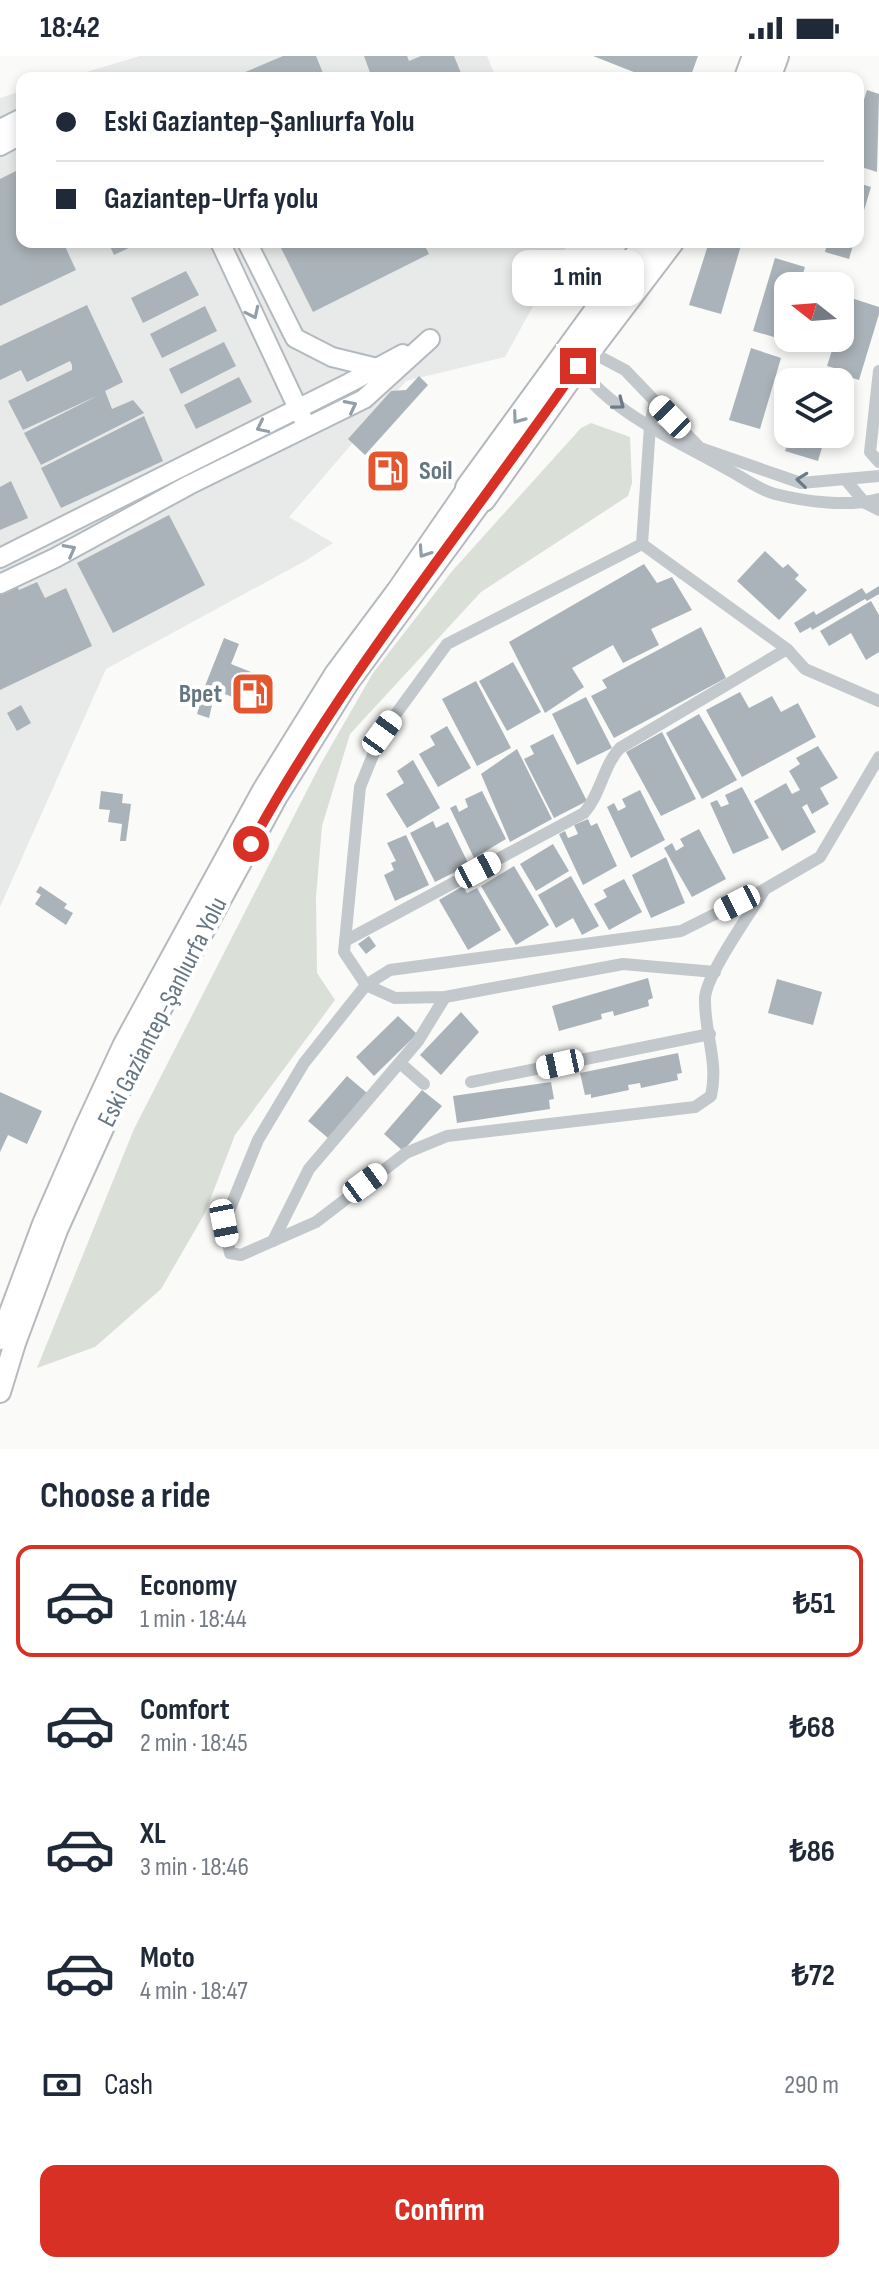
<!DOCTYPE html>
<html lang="en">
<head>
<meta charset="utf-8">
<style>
	body { margin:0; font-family:"Sofia Sans Condensed",sans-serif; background:#f6f6f7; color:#1f2937; height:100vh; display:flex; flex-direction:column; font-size:30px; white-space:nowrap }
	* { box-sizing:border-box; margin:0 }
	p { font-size:26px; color:#747a83 }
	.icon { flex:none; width:44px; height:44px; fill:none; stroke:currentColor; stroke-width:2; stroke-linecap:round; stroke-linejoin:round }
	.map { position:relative; height:1393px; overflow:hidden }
	.panel { display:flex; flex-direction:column; background:#fff; flex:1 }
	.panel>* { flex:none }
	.hud { position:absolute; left:16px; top:16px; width:848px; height:176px; border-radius:16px; box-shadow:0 4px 12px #0003; display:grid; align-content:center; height:176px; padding:0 40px; background:#fff }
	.needle { width:52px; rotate:287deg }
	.tools { position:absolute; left:774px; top:216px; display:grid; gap:16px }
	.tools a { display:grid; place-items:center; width:80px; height:80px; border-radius:16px; background:#fff; box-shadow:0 4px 12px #0003; font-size:40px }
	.end { position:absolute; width:36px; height:36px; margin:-18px; border:10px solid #d93025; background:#fff; box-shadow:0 0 0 4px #fff }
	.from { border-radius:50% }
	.bubble { position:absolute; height:56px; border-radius:16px; background:#fff; box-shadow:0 4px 12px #0003; font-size:26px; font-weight:700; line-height:56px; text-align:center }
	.car { position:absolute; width:24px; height:48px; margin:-24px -12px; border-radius:10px; box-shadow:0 0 6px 2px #0007; background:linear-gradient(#fff 24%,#345 0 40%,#fff 0 76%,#345 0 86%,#fff 0) }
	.hud b { display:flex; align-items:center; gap:28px; height:76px; font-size:30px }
	.hud b+b { border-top:2px solid #e0e1e3 }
	.hud i { width:20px; height:20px; background:#1f2937 }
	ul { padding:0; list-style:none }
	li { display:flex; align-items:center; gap:24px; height:112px; margin:0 16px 12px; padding:0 24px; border:4px solid transparent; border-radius:16px }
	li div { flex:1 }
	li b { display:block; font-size:30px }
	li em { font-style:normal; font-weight:700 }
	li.selected { border-color:#d93025 }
	li>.icon { width:72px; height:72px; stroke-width:1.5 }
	h2 { padding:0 40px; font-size:36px; line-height:96px }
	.pay { display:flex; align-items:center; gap:20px; height:88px; padding:0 40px; font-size:30px }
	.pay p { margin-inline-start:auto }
	.cta { display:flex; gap:16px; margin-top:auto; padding:16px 40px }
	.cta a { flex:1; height:92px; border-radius:16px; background:#d93025; color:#fff; font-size:32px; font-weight:700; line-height:92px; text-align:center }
	.status { display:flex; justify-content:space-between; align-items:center; height:56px; padding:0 40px; background:#fff; direction:ltr }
	.status svg { height:22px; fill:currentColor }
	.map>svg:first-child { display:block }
</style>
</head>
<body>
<div class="status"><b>18:42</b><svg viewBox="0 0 49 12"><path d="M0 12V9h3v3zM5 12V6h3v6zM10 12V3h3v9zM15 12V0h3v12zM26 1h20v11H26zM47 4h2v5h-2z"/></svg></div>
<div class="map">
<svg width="879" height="1393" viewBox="0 0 879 1393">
	<rect width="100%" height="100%" fill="#fafaf8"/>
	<!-- built -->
	<g fill="#e8e9e9">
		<path d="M 140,0 L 487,0 L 496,22 L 66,22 Z"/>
		<path d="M 22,35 L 22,186 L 568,187 L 505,301 L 406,325 L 289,461 L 333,487 L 305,505 L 106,613 L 0,851 L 0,42 Z"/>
	</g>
	<!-- green -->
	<path fill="#dadfd7" d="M 591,367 L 630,381 L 632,427 L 628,440 L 481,536 L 350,678 L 322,770 L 316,841 L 317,917 L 335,944 L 235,1079 L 205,1157 L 161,1233 L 95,1291 L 37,1312 L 134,1073 L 319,711 L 373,617 L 453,514 L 581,372 Z"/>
	<!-- building -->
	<g fill="#aab3b9">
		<path d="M 283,0 L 316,0 L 325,22 L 231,22 Z"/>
		<path d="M 364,0 L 407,0 L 409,5 L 421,0 L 454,0 L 463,22 L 372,22 Z"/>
		<path d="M 593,0 L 698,0 L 690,22 L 649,22 Z"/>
		<path d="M 867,34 L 879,38 L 877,116 L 858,110 L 858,74 L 862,75 L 864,69 L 858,67 L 858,63 Z"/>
		<path d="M 22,112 L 22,186 L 63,186 L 76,214 L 0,250 L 0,123 Z"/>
		<path d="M 858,127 L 871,131 L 859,171 L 858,171 Z"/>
		<path d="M 108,186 L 141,186 L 114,199 Z"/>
		<path d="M 278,186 L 423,186 L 429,198 L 313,256 Z"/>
		<path d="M 709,186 L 742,186 L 721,258 L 689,249 Z"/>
		<path d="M 821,186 L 854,186 L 849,203 L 825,196 L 826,192 L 820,190 Z"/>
		<path d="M 775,202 L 805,211 L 799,230 L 788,230 L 788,270 L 784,284 L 753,275 Z"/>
		<path d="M 186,215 L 199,239 L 143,267 L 131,242 Z"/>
		<path d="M 848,241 L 879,251 L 879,258 L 859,324 L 833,316 L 834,312 L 827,310 L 836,282 L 840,282 L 840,267 Z"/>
		<path d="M 87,249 L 123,326 L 105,335 L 112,353 L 133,344 L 144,357 L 41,409 L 24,377 L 99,339 L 23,374 L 8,345 L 72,314 L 72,309 L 70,305 L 27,326 L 21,314 L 0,324 L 0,290 Z"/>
		<path d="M 205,250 L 217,275 L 162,302 L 150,278 Z"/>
		<path d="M 224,286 L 236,310 L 181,338 L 169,313 Z"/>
		<path d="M 751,292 L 781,302 L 760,373 L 729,364 Z"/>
		<path d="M 419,320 L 428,329 L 365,399 L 348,383 L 391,335 L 406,334 Z"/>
		<path d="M 239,321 L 252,346 L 196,373 L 184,349 Z"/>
		<path d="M 144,360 L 163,405 L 61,452 L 41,412 Z"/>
		<path d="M 791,378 L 826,378 L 818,405 L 785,395 Z"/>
		<path d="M 11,425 L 28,462 L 0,474 L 0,431 Z"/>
		<path d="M 169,459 L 205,529 L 113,577 L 77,507 Z"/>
		<path d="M 765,495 L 783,512 L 788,508 L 799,519 L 795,523 L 807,534 L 779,564 L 737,525 Z"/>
		<path d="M 644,508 L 657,527 L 672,521 L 692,554 L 651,573 L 659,589 L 623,607 L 613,589 L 572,612 L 584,631 L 545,657 L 509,586 Z"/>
		<path d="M 37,526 L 45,542 L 66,532 L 92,590 L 0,634 L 0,538 L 17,530 L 19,534 Z"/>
		<path d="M 879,530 L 879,538 L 867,545 L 865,543 L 812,574 L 811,571 L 800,577 L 794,567 L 814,555 L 816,559 L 862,532 L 866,538 Z"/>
		<path d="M 871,545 L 879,559 L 879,596 L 866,604 L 851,577 L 829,590 L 820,575 Z"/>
		<path d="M 701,571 L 726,622 L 614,682 L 591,640 L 607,632 L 602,624 Z"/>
		<path d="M 224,582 L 239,588 L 231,608 L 271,624 L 260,652 L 205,630 Z"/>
		<path d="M 513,606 L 541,656 L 507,675 L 479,625 Z"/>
		<path d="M 476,625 L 511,692 L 477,710 L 442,643 Z"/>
		<path d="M 204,633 L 215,636 L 209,662 L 197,658 Z"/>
		<path d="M 740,636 L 749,652 L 772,640 L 781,656 L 798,647 L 816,681 L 742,721 L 706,654 Z"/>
		<path d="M 586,641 L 612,692 L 577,709 L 552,658 Z"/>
		<path d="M 21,649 L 31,667 L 17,675 L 7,657 Z"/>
		<path d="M 699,658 L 737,724 L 702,743 L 666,677 Z"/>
		<path d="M 447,670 L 471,712 L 438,731 L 419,698 L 435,689 L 430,680 Z"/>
		<path d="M 662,676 L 696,743 L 661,760 L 626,696 Z"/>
		<path d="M 553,678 L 587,745 L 554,762 L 524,703 L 534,698 L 530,690 Z"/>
		<path d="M 818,690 L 838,722 L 820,732 L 829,748 L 812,758 L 807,748 L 802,751 L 816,776 L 782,795 L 754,745 L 786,727 L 792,738 L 800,734 L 789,715 L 800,708 L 796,702 Z"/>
		<path d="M 517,693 L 552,763 L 510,786 L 481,718 Z"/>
		<path d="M 413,704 L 440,752 L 407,772 L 386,738 L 404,727 L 397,715 Z"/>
		<path d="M 742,731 L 769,782 L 733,798 L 710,747 L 717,744 L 721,751 L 729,748 L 725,739 Z"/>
		<path d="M 640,734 L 665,784 L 631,802 L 607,751 L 614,747 L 618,755 L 626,751 L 622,743 Z"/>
		<path d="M 101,735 L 123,738 L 122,747 L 131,748 L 126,785 L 120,785 L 122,768 L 108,766 L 110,754 L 99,753 Z"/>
		<path d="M 482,735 L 506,783 L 474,802 L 450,752 L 456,749 L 459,756 L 468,751 L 465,743 Z"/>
		<path d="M 588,763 L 591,770 L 597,767 L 617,810 L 583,829 L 559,778 L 565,775 L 568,782 L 578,778 L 574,769 Z"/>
		<path d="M 433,765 L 436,772 L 448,766 L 469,809 L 435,826 L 410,777 Z"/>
		<path d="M 699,773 L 726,823 L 692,841 L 664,792 L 672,787 L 676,795 L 684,790 L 680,783 Z"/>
		<path d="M 406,779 L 429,829 L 395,845 L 384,819 L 394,814 L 391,807 L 396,805 L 387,787 Z"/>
		<path d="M 553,788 L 569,815 L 536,835 L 520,808 Z"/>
		<path d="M 666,801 L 685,847 L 651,862 L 632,819 Z"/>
		<path d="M 514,810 L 549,869 L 516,889 L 481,830 Z"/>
		<path d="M 571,820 L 599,870 L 582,879 L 573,862 L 556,872 L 538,839 Z"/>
		<path d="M 624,823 L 642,856 L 609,874 L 594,848 L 607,841 L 603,834 Z"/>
		<path d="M 40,830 L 67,848 L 64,852 L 73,857 L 66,869 L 35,848 L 41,839 L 36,836 Z"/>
		<path d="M 463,830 L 467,837 L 477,832 L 501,874 L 468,894 L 439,844 Z"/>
		<path d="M 369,880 L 376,890 L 366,898 L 358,888 Z"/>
		<path d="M 648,922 L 653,942 L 648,944 L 649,950 L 614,960 L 613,955 L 601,958 L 602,963 L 559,975 L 552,950 Z"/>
		<path d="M 777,923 L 822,936 L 813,969 L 768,957 Z"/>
		<path d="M 461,956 L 479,976 L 441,1019 L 420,999 Z"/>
		<path d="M 398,960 L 417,978 L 374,1020 L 356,1001 Z"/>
		<path d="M 678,997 L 682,1017 L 677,1018 L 678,1024 L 641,1032 L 640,1027 L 628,1029 L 629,1034 L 591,1042 L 591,1038 L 585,1039 L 580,1017 Z"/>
		<path d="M 347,1020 L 367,1037 L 328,1082 L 308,1065 Z"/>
		<path d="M 551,1026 L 554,1043 L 549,1044 L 550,1053 L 457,1067 L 453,1040 Z"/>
		<path d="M 422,1034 L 442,1050 L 403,1095 L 384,1078 Z"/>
		<path d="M 0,1036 L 42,1055 L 27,1088 L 8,1079 L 0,1096 Z"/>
	</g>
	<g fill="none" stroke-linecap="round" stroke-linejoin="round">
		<!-- secondary casing -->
		<g stroke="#b3babf" stroke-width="22">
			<g id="secondary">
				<path d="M 0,73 L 22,62"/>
				<path d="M 0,90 L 22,78"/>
				<path d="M 220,186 L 302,361"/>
				<path d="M 247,186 L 295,282 L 332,301 L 377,312"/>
				<path d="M 0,502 L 349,327 L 403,298"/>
				<path d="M 0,528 L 55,502 L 189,429 L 364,343 L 430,283"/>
			</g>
		</g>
		<!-- primary casing -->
		<g stroke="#b5babe" stroke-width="24">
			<g id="primary">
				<path d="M 0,1283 L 43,1168 L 85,1072 L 124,988 L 200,849 L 263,734 L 335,618 L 397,535 L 468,432"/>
				<path d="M 0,1336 L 15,1287 L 57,1174 L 138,995 L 276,742 L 348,627 L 483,443"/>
			</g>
		</g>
		<!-- highway casing -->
		<g stroke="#b4b9bd" stroke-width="28">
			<g id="highway">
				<path d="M 747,22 L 755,0"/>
				<path d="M 768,22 L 776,0"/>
				<path d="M 468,432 L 647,186"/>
				<path d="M 483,443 L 589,294 L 671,186"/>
			</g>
		</g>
		<!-- street -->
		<g stroke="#c3c8cc" stroke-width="12">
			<path d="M 587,294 L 625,314 L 700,392 L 801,427 L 879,420"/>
			<path d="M 577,308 C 611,357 676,384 727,413 C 742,421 759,434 775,438 C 807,446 848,451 879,443"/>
			<path d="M 879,315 L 870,396 L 879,406"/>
			<path d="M 655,345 L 650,370 L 642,488 L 447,588 L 382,677 L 360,731 L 344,896 L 366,929 L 395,942 L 445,941 L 623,908 L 715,916"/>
			<path d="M 845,423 L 865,447 L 879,454"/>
			<path d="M 642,488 L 787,593 L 805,613 L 879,645"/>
			<path d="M 765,833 C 751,856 706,919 705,942 C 704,977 719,1005 711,1040 L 695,1051 L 447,1080 L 406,1097 L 316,1166 L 241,1199 L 230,1197 L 224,1167 L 258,1084 L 304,1007 L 366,929 L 390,914 L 681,875 L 765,833 L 820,801 L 879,701"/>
			<path d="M 345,885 L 584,757 C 601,738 603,710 620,692 L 787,593"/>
			<path d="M 400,1007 L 424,1028"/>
			<path d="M 471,1026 L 710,978"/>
			<path d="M 273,1185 L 309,1113 L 418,985 L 445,941"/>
		</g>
		<!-- secondary -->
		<use href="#secondary" stroke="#fff" stroke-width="18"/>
		<!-- primary -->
		<use href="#primary" stroke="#fff" stroke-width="20"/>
		<!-- highway -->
		<use href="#highway" stroke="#fff" stroke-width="24"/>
	</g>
	<!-- one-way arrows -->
	<defs><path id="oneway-chevron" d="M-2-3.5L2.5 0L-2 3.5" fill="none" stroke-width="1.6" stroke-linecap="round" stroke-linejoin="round" transform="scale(2)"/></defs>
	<g stroke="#939fa8">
		<use href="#oneway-chevron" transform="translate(253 257) rotate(65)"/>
		<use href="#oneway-chevron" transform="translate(351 350) rotate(-27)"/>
		<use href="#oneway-chevron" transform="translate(518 362) rotate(126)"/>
		<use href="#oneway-chevron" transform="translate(262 371) rotate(154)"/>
		<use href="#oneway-chevron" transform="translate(70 494) rotate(-28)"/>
		<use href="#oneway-chevron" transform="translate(424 496) rotate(124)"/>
	</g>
	<g stroke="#6a7a87">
		<use href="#oneway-chevron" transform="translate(619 348) rotate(37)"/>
		<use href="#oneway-chevron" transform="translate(802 424) rotate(-174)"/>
	</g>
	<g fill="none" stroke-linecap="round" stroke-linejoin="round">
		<!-- route -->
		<path stroke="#d93025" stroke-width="10" d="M 251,788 C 344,618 468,469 578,310"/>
	</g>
	<!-- icons -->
	<defs>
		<g id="fuel-square" transform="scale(2.3)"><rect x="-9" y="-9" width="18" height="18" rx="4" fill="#e4572e" stroke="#fff"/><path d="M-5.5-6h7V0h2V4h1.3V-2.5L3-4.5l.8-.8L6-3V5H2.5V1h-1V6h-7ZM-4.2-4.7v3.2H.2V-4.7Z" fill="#fff"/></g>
	</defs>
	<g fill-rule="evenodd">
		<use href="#fuel-square" x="388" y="415"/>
		<use href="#fuel-square" x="253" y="638"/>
	</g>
	<g text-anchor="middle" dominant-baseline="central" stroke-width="8" stroke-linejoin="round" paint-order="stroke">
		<!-- poi labels -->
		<g font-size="26" font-weight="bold" fill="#657683" stroke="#fff" text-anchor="start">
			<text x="419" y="415">Soil</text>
			<text x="222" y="638" text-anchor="end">Bpet</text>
		</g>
		<!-- street labels -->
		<g font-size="26" fill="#657683" stroke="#fff">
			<text transform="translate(163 956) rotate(-63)">Eski Gaziantep-Şanlıurfa Yolu</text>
		</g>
	</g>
</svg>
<div class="tools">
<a><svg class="needle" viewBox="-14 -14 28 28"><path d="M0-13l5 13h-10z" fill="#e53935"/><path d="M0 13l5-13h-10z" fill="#747a83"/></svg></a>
<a><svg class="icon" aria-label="layers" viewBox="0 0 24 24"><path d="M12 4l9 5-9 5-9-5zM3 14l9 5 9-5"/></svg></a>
</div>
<i class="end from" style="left:251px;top:788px"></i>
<i class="end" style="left:578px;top:310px"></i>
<div class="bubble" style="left:512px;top:194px;width:132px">1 min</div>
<i class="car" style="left:670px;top:361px;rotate:316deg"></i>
<i class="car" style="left:382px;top:677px;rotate:36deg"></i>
<i class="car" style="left:478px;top:814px;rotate:62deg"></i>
<i class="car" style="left:737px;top:847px;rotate:243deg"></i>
<i class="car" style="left:560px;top:1008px;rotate:258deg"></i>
<i class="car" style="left:365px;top:1127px;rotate:54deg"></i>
<i class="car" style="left:224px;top:1167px;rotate:169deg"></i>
<div class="hud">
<b><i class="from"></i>Eski Gaziantep-Şanlıurfa Yolu</b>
<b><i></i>Gaziantep-Urfa yolu</b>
</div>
</div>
<section class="panel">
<h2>Choose a ride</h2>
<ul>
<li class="selected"><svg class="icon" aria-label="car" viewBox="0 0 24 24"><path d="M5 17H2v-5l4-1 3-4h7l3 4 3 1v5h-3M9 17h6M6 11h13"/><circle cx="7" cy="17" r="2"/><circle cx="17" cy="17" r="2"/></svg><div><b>Economy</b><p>1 min · 18:44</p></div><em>₺51</em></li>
<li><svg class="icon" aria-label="car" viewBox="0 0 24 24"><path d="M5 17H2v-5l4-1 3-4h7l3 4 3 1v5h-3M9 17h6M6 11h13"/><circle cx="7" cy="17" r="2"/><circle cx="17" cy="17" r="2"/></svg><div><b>Comfort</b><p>2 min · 18:45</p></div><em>₺68</em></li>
<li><svg class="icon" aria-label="car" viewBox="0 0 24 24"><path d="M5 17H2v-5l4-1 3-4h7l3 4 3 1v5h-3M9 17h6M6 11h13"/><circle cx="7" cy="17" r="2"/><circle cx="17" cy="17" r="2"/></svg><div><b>XL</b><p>3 min · 18:46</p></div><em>₺86</em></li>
<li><svg class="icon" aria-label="car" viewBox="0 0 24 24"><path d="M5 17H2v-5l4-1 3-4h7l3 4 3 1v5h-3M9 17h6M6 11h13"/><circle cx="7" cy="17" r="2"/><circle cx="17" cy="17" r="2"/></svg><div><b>Moto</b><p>4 min · 18:47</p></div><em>₺72</em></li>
</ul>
<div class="pay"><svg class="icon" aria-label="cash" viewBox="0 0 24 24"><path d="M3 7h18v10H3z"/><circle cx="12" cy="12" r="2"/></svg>Cash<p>290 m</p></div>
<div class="cta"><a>Confirm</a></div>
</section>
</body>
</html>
